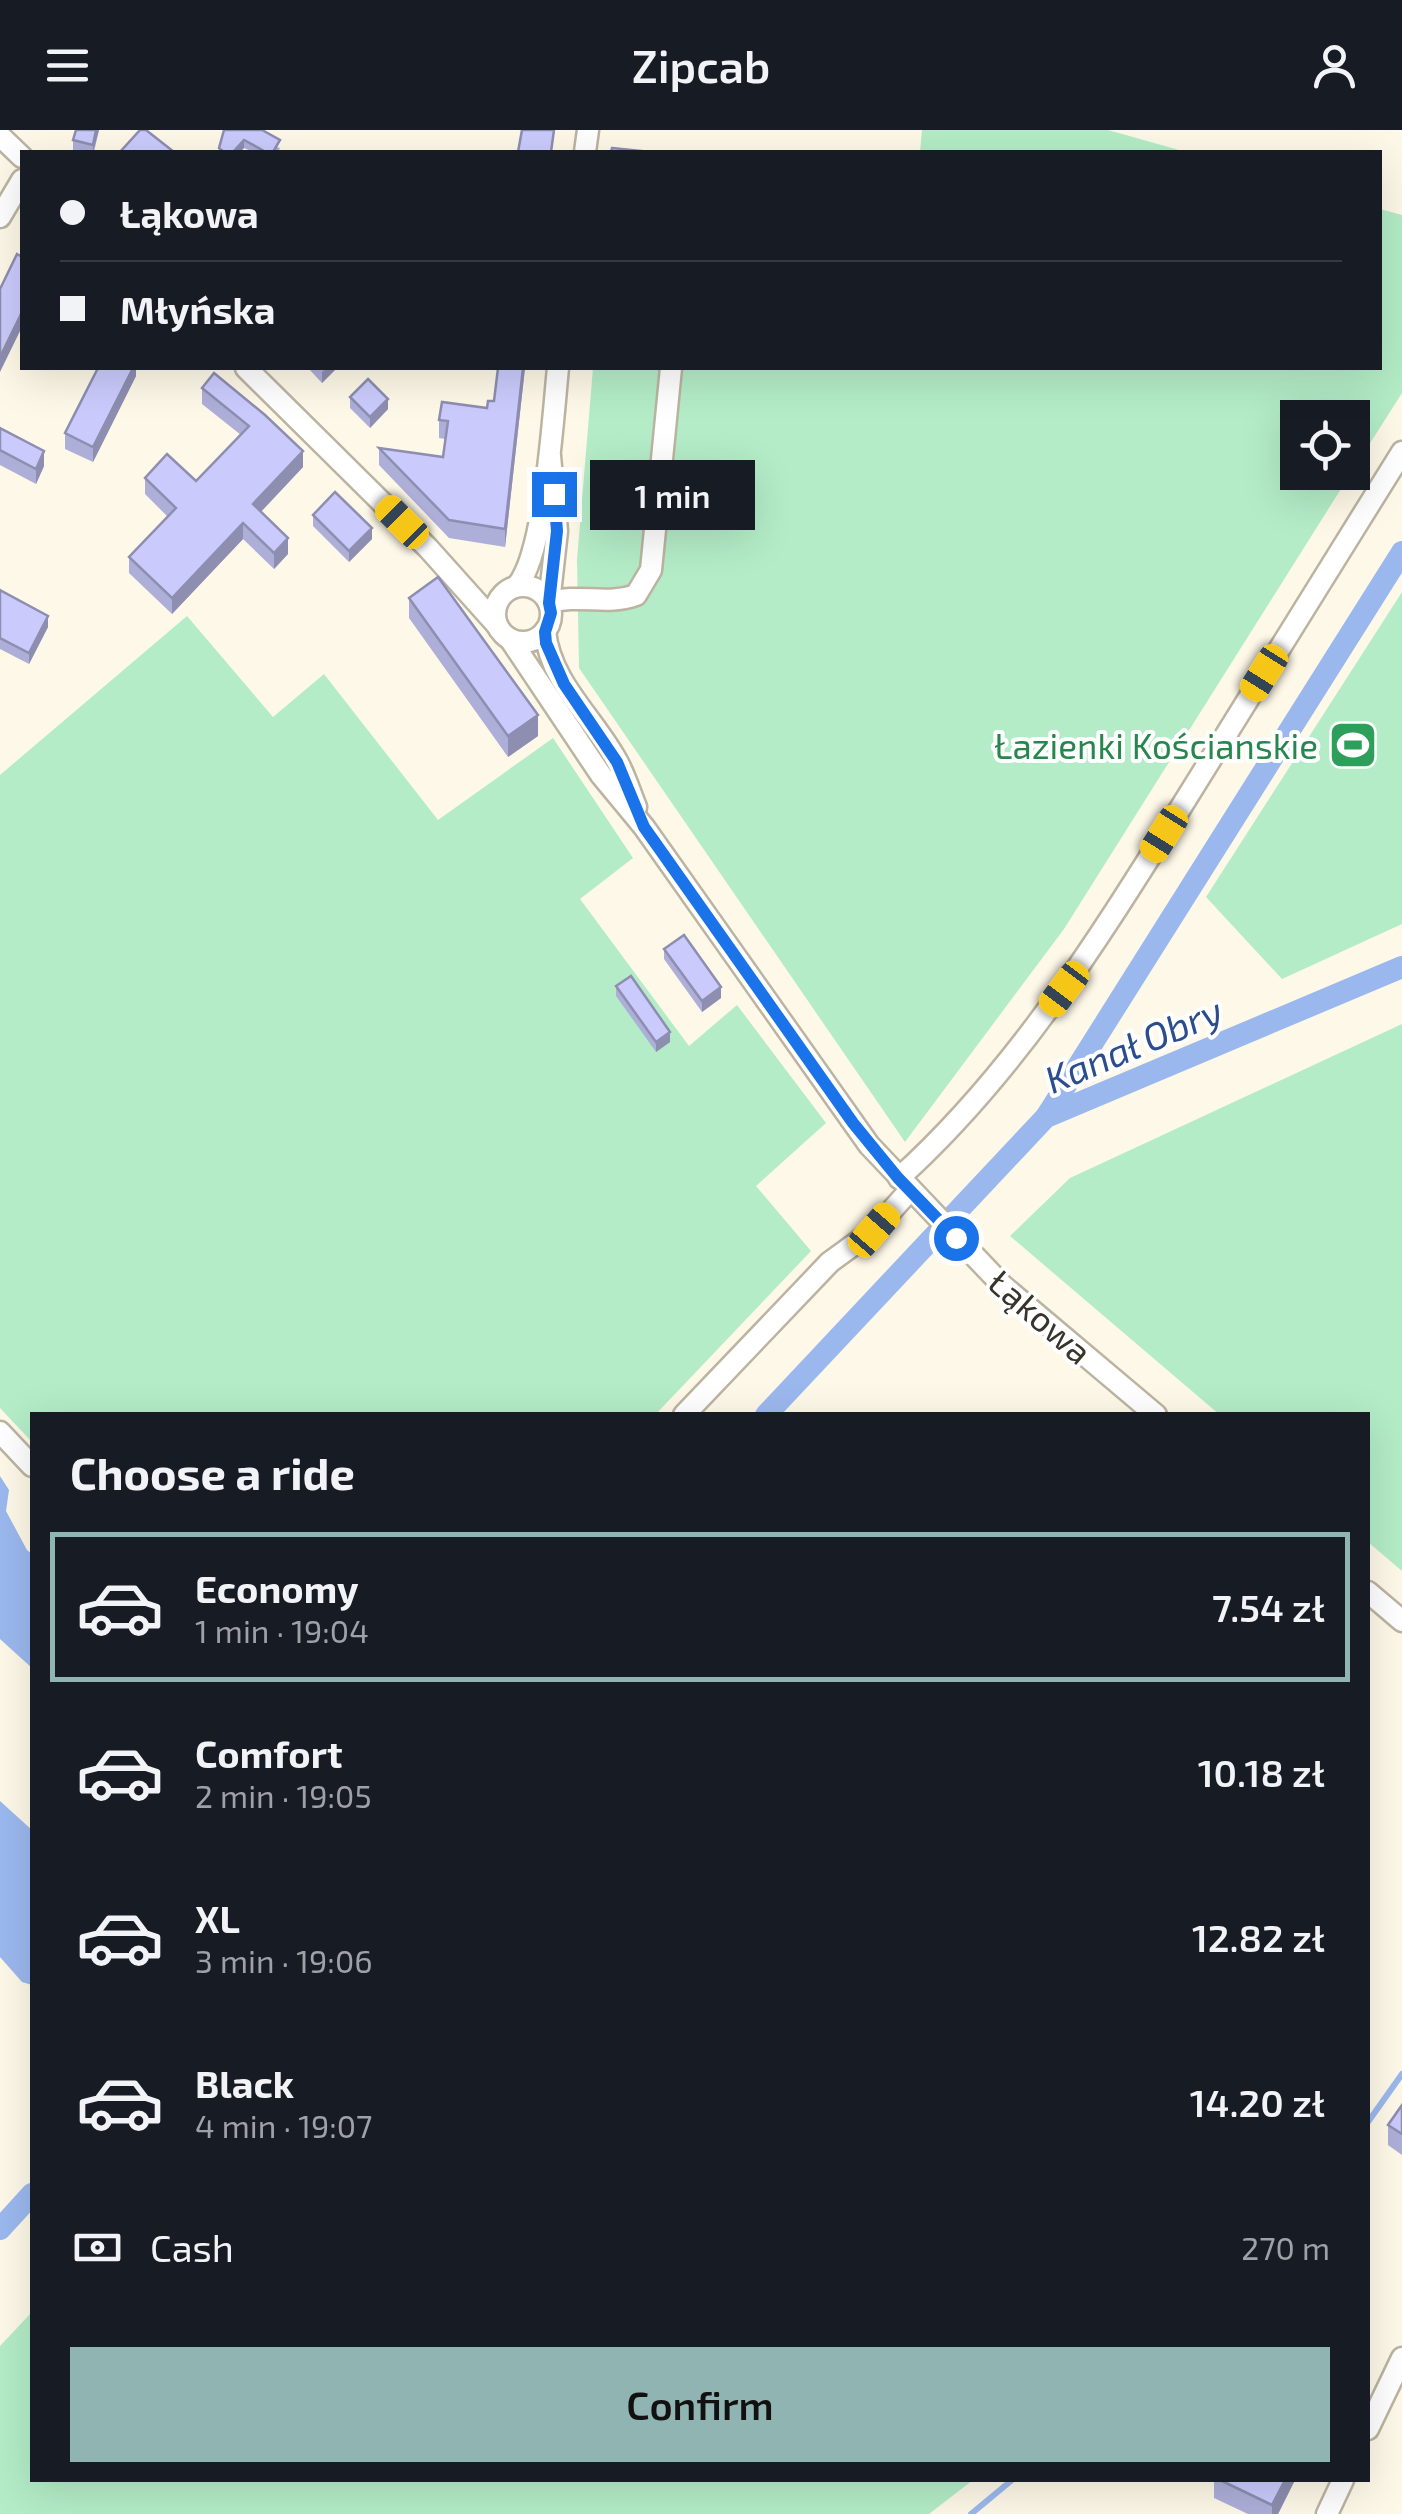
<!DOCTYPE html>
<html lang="en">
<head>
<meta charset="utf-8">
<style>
	body { margin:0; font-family:"Exo 2",sans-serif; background:#20242c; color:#f1f3f6; height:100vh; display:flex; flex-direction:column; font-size:38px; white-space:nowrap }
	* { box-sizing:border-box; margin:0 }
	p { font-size:32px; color:#9ea1a6 }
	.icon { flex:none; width:55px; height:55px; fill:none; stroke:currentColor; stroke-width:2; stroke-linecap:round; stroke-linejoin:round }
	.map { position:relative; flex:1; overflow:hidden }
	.panel { position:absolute; left:30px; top:1282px; width:1340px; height:1070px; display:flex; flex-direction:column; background:#171b24; border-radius:0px; box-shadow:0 10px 40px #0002 }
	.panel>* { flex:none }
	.hud { position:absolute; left:20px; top:20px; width:1362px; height:220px; border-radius:0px; box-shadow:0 10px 40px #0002; display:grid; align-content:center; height:220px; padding:0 40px; background:#171b24 }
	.tools { position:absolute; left:1280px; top:270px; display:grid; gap:20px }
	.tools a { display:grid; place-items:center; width:90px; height:90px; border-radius:0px; background:#171b24; box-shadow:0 10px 40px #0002; font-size:50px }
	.end { position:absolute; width:45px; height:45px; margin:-22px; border:12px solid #1a73e8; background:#fff; box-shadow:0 0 0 5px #fff }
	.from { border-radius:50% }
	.bubble { position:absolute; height:70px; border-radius:0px; background:#171b24; box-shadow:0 10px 40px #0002; font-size:32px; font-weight:600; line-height:70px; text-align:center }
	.car { position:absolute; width:30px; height:60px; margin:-30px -15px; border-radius:12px; box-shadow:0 0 8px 2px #0007; background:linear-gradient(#f5c518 24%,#345 0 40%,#f5c518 0 76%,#345 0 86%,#f5c518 0) }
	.hud b { display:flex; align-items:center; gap:35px; height:95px; font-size:38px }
	.hud b+b { border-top:2px solid #363941 }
	.hud i { width:25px; height:25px; background:#f1f3f6 }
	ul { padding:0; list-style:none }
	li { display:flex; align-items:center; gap:30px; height:150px; margin:0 20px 15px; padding:0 20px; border:5px solid transparent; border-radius:0px }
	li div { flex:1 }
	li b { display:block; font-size:38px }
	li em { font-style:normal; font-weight:600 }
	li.selected { border-color:#90b4b2 }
	li>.icon { width:90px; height:90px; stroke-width:1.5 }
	h2 { padding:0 40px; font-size:45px; line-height:120px }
	.pay { display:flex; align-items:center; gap:25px; height:110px; padding:0 40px; font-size:38px }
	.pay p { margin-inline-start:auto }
	.action { display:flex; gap:20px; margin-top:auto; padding:20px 40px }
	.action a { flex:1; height:115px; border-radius:0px; background:#90b4b2; color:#111; font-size:40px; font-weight:600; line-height:115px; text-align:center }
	header { display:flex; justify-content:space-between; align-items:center; height:130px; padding:0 40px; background:#171b24; font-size:45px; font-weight:600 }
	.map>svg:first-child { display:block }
</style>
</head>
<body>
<header><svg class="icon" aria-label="menu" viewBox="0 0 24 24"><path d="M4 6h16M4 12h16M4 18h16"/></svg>Zipcab<svg class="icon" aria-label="person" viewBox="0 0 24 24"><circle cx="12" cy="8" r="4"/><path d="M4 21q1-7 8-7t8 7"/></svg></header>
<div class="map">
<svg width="1402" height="2384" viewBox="0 0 1402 2384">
	<rect width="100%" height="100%" fill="#fef8e8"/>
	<!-- green -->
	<g fill="#b4ecc7">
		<path d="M 922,0 L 1108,0 L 1186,22 L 920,22 Z"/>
		<path d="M 1380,79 L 1402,85 L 1402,263 L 1353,340 L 1352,288 L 1298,288 L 1298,342 L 1351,343 L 1064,799 L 905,1012 L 579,538 L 577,430 L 593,238 L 1380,238 Z"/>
		<path d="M 1402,462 L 1402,794 L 1282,849 L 1206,767 Z"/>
		<path d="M 187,486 L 273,587 L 324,544 L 438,690 L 553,608 L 633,728 L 580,769 L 689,916 L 737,875 L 826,993 L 756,1056 L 811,1121 L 655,1285 L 32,1285 L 32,1312 L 0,1278 L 0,645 Z"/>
		<path d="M 1402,894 L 1402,1441 L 1368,1412 L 1368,1285 L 1220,1285 L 1010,1106 L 1070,1048 Z"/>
		<path d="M 32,2182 L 32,2350 L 973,2350 L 929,2384 L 0,2384 L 0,2216 Z"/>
	</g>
	<!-- water -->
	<g fill="#9bb8ee">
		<path d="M 0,1346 L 9,1360 L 6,1381 L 27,1420 L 32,1424 L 32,1538 L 0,1509 Z"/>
		<path d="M 0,1671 L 32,1700 L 32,1855 L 22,1852 L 0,1827 Z"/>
	</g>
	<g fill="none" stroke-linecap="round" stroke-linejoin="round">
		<!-- stream -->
		<g stroke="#9bb8ee" stroke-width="6">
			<path d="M 1368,1992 L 1402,1944"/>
			<path d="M 971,2384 L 1012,2350"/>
		</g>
		<!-- canal -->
		<g stroke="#9bb8ee" stroke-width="22">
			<path d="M 1046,987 L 1402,422"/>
			<path d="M 766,1285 L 1046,987 L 1402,837"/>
			<path d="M 0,2099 L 32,2064"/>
		</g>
		<!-- minor casing -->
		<g stroke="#bcb4a1" stroke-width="25">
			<g id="minor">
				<path d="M 0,6 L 22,27"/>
				<path d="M 585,22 L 588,0"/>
				<path d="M 0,87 L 22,50"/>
				<path d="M 246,238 L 428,418 L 497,495"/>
				<path d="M 550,326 L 557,401 L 549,473 C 578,463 607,476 636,465 L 651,440 L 671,238"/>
				<path d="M 517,456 C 545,423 553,286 558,238"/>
				<circle cx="523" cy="484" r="28"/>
				<path d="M 545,501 C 550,553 595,589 618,633 C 625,646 630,662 636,677"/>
				<path d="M 510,509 L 601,645 L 644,697 L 869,1015 L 1003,1156 L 1156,1285"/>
				<path d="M 899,1048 C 1014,944 1096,813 1178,682 C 1253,562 1327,442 1402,322"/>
				<path d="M 684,1285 L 830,1132 L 874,1100 L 910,1060"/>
				<path d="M 0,1302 L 32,1336"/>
				<path d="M 1368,1462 L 1402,1491"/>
				<path d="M 1368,2299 L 1402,2228"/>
				<path d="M 1327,2384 L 1343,2350"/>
			</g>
		</g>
		<!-- minor -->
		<use href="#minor" stroke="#fff" stroke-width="20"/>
	</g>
	<!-- wall -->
	<g fill="#aeafd9">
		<path d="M 99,0 L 94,22 L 73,21 L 73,10 Z"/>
		<path d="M 224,0 L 280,18 L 278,22 L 253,22 L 244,18 L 240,22 L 219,22 Z"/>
		<path d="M 136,238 L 136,246 L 93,332 L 65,319 L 65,303 Z"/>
		<path d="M 308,238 L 337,238 L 322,253 Z"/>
		<path d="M 525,238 L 505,417 L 449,408 L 379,335 L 379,318 L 443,327 L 445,309 L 439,308 L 439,290 L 487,278 Z"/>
		<path d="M 202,258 L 303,337 L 261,382 L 288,424 L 274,439 L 243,409 L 172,484 L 129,443 L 129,427 L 168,387 L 145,364 L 145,348 L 196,351 L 241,305 L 202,274 Z"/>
		<path d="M 350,267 L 388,279 L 370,298 L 350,278 Z"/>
		<path d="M 0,298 L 44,336 L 36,354 L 0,335 Z"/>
		<path d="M 313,385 L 372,409 L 349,432 L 313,396 Z"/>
		<path d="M 0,460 L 48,497 L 29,534 L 0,519 Z"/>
		<path d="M 409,468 L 538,606 L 508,627 L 409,488 Z"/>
		<path d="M 664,819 L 721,868 L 702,882 L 664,829 Z"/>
		<path d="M 616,856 L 670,912 L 656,922 L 616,866 Z"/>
		<path d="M 1402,1975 L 1402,2025 L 1388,2015 L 1388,1995 Z"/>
		<path d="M 1214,2350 L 1295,2350 L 1278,2384 L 1248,2384 L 1214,2368 Z"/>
	</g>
	<!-- shaded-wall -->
	<g fill="#8d8eb0">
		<path d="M 96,0 L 99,0 L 93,22 L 93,15 Z"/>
		<path d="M 244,10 L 244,18 L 240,22 L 233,22 Z"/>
		<path d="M 22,182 L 22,197 L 0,242 L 0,227 Z"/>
		<path d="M 133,238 L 136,238 L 136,246 L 93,332 L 93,317 Z"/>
		<path d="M 327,238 L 337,238 L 322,253 L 322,242 Z"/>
		<path d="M 523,238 L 525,238 L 505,417 L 505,399 Z"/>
		<path d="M 388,269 L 388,279 L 370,298 L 370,287 Z"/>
		<path d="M 44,321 L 44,336 L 36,354 L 36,339 Z"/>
		<path d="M 303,321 L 303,337 L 253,390 L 253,374 Z"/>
		<path d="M 243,393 L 243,409 L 172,484 L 172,468 Z"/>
		<path d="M 372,398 L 372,409 L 349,432 L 349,421 Z"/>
		<path d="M 288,408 L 288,424 L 274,439 L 274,423 Z"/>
		<path d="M 48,486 L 48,497 L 29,534 L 29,523 Z"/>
		<path d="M 538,585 L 538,606 L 508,627 L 508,606 Z"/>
		<path d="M 721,857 L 721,868 L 702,882 L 702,871 Z"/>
		<path d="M 670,902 L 670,912 L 656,922 L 656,912 Z"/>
		<path d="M 1285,2350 L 1295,2350 L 1278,2384 L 1272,2384 L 1272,2375 Z"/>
	</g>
	<!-- building -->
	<g fill="#cacbfc" stroke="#8d8eb0" stroke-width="2.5">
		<path d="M 76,0 L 96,0 L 93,15 L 73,10 Z"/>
		<path d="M 140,0 L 146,0 L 174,22 L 120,22 Z"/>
		<path d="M 224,0 L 262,0 L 280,10 L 273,22 L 266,22 L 244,10 L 233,22 L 224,22 L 219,18 Z"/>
		<path d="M 522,0 L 554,0 L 551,22 L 518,22 Z"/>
		<path d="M 612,18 L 651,22 L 611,22 Z"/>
		<path d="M 17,124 L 22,127 L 22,182 L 0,227 L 0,159 Z"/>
		<path d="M 98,238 L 133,238 L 93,317 L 65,303 Z"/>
		<path d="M 498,238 L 523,238 L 505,399 L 449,390 L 379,318 L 443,327 L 448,291 L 439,290 L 442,272 L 487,278 L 488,271 L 494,271 Z"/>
		<path d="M 214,243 L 265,285 L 303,321 L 253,374 L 288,408 L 274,423 L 243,393 L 172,468 L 129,427 L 176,378 L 145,348 L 167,324 L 196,351 L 249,296 L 202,258 Z"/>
		<path d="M 368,249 L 388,269 L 370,287 L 350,267 Z"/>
		<path d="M 0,298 L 44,321 L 36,339 L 0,320 Z"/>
		<path d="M 335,362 L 372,398 L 349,421 L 313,385 Z"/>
		<path d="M 438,447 L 538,585 L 508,606 L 409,468 Z"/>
		<path d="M 0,460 L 48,486 L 29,523 L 0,508 Z"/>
		<path d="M 684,805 L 721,857 L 702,871 L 664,819 Z"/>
		<path d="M 631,846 L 670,902 L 656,912 L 616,856 Z"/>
		<path d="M 1402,1975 L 1402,2004 L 1388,1995 Z"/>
		<path d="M 1220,2350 L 1285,2350 L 1272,2375 Z"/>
	</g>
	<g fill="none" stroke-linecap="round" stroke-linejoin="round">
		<!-- route -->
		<path stroke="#1a73e8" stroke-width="12" d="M 554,364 L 557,401 L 549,473 L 551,483 L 545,502 L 546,513 L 564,554 L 617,632 L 644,697 L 853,993 L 898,1048 L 956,1108"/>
	</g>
	<!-- icons -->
	<defs>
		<g id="stadium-square" transform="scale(2.5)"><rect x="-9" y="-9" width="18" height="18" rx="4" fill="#2e9e5b" stroke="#fff"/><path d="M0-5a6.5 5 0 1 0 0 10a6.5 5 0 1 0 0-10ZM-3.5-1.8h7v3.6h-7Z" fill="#fff"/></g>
	</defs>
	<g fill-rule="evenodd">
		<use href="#stadium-square" x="1353" y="615"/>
	</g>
	<g text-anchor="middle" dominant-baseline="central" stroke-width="8" stroke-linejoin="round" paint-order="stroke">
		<!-- leisure labels -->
		<g font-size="35" fill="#27864d" stroke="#fff" text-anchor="end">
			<text x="1318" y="615">Łazienki Kościanskie</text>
		</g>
		<!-- street labels -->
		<g font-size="35" fill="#37342c" stroke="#fff">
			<text transform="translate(1041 1186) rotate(41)">Łąkowa</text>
		</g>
		<!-- water labels -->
		<g font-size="38" font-style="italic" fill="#2c4d8d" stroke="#fff">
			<text transform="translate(1133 914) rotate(-23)">Kanał Obry</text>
		</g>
	</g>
</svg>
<div class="tools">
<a><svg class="icon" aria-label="locate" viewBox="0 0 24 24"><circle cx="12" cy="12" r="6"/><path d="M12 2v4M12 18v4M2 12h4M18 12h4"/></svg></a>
</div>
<i class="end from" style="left:956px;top:1108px"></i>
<i class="end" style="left:554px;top:364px"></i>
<div class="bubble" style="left:590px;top:330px;width:165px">1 min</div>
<i class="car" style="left:402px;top:392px;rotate:315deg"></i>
<i class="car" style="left:1264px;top:543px;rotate:212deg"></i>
<i class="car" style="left:1164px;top:704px;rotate:212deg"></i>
<i class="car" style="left:1064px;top:859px;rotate:217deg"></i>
<i class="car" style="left:874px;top:1100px;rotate:41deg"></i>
<div class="hud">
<b><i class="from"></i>Łąkowa</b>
<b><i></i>Młyńska</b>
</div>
<section class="panel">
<h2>Choose a ride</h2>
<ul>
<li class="selected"><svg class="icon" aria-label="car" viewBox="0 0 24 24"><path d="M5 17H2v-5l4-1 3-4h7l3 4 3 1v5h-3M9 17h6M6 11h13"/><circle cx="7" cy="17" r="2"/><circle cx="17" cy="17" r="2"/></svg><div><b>Economy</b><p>1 min · 19:04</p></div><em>7.54 zł</em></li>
<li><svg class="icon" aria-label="car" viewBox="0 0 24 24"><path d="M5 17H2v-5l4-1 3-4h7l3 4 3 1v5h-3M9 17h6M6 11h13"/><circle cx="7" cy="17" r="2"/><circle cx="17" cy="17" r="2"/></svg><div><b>Comfort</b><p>2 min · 19:05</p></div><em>10.18 zł</em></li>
<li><svg class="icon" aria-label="car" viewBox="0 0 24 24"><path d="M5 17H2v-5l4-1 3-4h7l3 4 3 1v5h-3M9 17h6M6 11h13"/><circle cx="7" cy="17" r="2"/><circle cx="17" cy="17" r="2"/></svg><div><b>XL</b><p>3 min · 19:06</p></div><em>12.82 zł</em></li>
<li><svg class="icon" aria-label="car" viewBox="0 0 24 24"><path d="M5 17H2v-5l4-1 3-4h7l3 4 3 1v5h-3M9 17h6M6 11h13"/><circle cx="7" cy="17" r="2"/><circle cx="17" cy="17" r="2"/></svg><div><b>Black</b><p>4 min · 19:07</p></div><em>14.20 zł</em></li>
</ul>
<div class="pay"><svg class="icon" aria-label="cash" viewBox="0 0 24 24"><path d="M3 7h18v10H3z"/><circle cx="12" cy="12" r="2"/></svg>Cash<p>270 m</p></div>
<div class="action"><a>Confirm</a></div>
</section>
</div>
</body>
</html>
